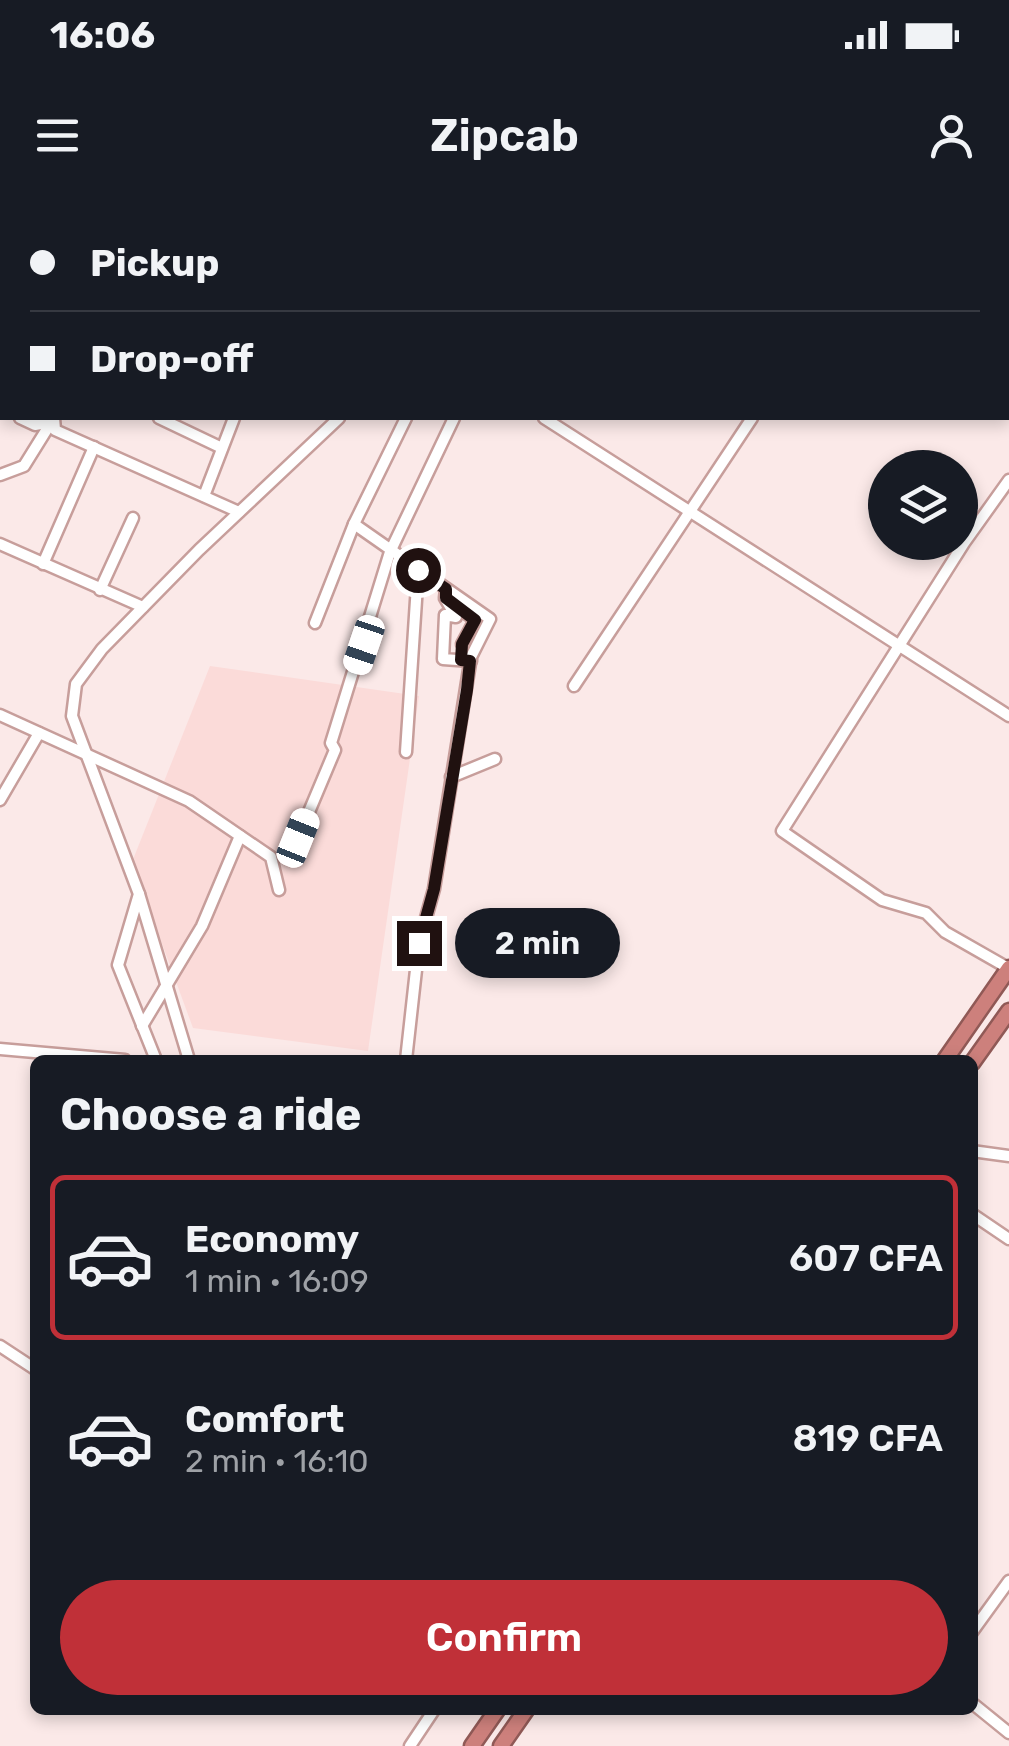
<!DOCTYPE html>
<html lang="en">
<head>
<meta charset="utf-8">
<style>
	body { margin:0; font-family:Rubik,sans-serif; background:#242831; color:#f1f3f6; height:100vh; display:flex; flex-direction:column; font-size:38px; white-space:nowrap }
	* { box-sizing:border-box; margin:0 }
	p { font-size:32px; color:#9ea1a6 }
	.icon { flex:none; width:55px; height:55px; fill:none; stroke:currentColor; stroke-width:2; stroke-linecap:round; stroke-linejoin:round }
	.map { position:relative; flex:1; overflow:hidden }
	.drawer { position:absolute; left:30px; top:855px; width:948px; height:660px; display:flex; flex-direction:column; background:#171b24; border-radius:15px; box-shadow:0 5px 15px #0003 }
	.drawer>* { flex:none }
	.top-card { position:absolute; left:0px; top:0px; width:1010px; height:220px; box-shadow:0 5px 15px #0003; display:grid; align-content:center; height:220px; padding:0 30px; background:#171b24 }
	.tools { position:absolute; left:868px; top:250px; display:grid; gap:20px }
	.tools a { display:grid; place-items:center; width:110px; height:110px; border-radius:50%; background:#171b24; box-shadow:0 5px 15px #0003; font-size:50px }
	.end { position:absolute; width:45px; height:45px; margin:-22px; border:12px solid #201110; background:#fff; box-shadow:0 0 0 5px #fff }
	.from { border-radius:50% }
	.bubble { position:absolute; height:70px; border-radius:35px; background:#171b24; box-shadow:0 5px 15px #0003; font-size:32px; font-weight:600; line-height:70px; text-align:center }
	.car { position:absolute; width:30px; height:60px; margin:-30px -15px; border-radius:12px; box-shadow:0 0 8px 2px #0007; background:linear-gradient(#fff 24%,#345 0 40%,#fff 0 76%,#345 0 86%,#fff 0) }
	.top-card b { display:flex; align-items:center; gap:35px; height:95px; font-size:38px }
	.top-card b+b { border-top:2px solid #363941 }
	.top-card i { width:25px; height:25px; background:#f1f3f6 }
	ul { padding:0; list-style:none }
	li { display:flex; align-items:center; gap:30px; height:165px; margin:0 20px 15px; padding:0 10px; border:5px solid transparent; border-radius:15px }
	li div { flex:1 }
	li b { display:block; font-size:38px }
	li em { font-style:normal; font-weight:600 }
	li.current { border-color:#c03038 }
	li>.icon { width:90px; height:90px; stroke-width:1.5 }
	h2 { padding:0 30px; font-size:45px; line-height:120px }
	.button { display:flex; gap:20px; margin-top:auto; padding:20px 30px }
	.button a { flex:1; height:115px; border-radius:60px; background:#c03038; color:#fff; font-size:40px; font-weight:600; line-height:115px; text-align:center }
	.status { display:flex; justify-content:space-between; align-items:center; height:70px; padding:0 50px; background:#171b24; direction:ltr }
	.status svg { height:28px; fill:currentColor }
	header { display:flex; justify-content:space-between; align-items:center; height:130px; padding:0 30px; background:#171b24; font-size:45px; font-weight:600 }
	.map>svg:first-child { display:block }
</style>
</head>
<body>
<div class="status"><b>16:06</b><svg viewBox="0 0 49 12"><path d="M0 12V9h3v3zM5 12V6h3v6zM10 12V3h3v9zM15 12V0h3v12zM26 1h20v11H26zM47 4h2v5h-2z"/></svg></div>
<header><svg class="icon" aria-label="menu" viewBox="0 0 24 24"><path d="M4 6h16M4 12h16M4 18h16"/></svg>Zipcab<svg class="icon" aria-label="person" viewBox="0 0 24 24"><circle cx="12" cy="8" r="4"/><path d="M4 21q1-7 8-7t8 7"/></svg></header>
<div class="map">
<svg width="1009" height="1546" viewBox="0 0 1009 1546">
	<rect width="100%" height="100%" fill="#fbe9e8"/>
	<!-- built -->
	<path fill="#fbdbd9" d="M 210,466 L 419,496 L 368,851 L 193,828 L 132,662 Z"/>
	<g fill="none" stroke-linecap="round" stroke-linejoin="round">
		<!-- minor casing -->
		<g stroke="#c79e9b" stroke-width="15">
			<g id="minor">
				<path d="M 438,0 L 443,2"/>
				<path d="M 585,0 L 587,2"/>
				<path d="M 790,0 L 792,2"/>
				<path d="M 999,0 L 1002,2"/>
				<path d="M 168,2 L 169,0"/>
				<path d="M 326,2 L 327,0"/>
				<path d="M 892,2 L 894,0"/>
				<path d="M 978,2 L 980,0"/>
				<path d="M 1008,92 L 1009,93"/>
				<path d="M 1008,203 L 1009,205"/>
				<path d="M 0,208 L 2,210"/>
				<path d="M 20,218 L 35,225 L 51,222"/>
				<path d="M 54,218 L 55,230 L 239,312"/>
				<path d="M 159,218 L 222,248"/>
				<path d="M 544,218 L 1009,516"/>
				<path d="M 0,275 L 24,266 L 52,221"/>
				<path d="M 204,296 L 234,218"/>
				<path d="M 354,324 L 490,419 L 471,457 L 434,689 L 419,743 L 406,860"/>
				<path d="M 0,344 L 143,407"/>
				<path d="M 43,364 L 94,247"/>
				<path d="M 446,389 L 445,398 L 456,417 L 445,415 L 443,459 L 471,461"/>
				<path d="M 100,390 L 133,318"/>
				<path d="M 450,401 L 475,420 L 462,444"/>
				<path d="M 315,423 L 354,324 L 406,218"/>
				<path d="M 574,486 L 752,218"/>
				<path d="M 0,515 L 189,601 L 271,657 L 279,690"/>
				<path d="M 406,552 L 418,370"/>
				<path d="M 451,577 L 495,559"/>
				<path d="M 0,600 L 39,533"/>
				<path d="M 298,638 L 335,550 L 331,543 L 390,352 L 454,218"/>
				<path d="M 139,694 L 189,860"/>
				<path d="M 1008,768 L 945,732 L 926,713 L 882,700 L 782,631 L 964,343 L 1009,280"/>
				<path d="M 142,826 L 202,726 L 240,636"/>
				<path d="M 0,849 L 125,860"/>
				<path d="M 156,860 L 118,765 L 139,694 L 72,516 L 76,484 L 102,449 L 199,350 L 339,218"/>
				<path d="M 972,951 L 1009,956"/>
				<path d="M 972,1014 L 1009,1039"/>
				<path d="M 0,1146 L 35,1169"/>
				<path d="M 972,1432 L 1009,1381"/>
				<path d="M 972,1503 L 1009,1533"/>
				<path d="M 410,1546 L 434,1510"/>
			</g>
		</g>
		<!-- highway casing -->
		<g stroke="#905956" stroke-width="19">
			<g id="highway">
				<path d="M 945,860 L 1009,768"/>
				<path d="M 972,863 L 1009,811"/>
				<path d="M 472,1546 L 497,1510"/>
				<path d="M 501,1546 L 526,1510"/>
			</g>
		</g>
		<!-- minor -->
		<use href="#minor" stroke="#fff" stroke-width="10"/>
		<!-- highway -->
		<use href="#highway" stroke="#cd807c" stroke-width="14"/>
	</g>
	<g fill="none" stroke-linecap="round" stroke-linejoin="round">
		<!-- route -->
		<path stroke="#201110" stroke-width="12" d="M 418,370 L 446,389 L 446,398 L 475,420 L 462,444 L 461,460 L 470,461 L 467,490 L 434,689 L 419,743"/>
	</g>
</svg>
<div class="tools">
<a><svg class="icon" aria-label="layers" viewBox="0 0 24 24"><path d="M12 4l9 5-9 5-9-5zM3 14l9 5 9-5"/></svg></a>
</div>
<i class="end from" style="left:418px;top:370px"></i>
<i class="end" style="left:419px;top:743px"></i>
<div class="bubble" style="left:455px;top:708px;width:165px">2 min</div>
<i class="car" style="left:364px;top:445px;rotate:199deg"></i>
<i class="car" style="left:298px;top:638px;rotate:22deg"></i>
<div class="top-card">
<b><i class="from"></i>Pickup</b>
<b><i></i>Drop-off</b>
</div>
<section class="drawer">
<h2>Choose a ride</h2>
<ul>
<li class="current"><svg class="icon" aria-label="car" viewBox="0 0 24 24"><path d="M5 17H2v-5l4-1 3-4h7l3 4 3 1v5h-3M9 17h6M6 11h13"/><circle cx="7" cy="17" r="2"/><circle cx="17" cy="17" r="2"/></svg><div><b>Economy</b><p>1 min · 16:09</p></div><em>607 CFA</em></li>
<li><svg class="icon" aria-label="car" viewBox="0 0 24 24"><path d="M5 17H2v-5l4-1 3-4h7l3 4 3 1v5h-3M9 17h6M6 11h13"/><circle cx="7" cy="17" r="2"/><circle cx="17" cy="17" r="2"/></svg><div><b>Comfort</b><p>2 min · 16:10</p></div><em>819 CFA</em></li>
</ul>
<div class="button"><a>Confirm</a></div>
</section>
</div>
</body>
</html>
